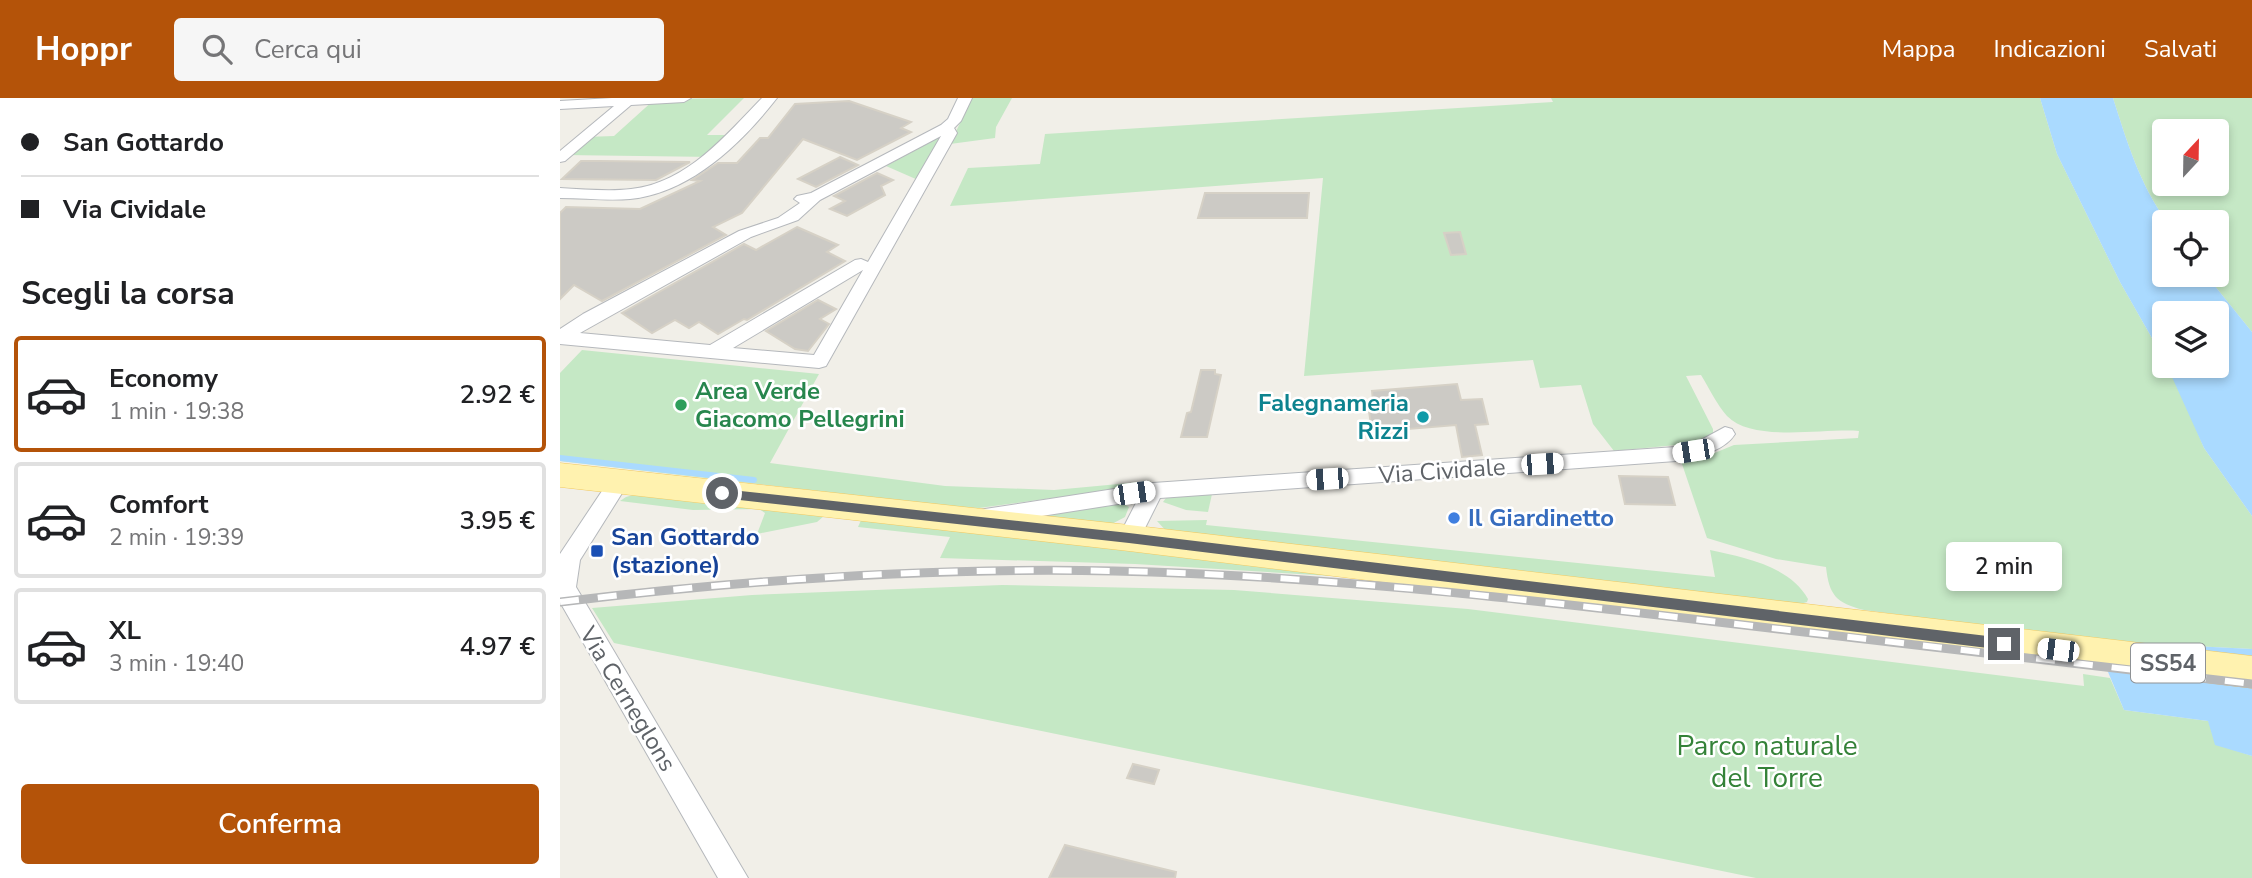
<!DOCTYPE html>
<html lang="it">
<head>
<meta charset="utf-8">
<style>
	body { margin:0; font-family:"Nunito Sans",sans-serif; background:#f6f6f6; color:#202124; height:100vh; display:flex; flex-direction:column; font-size:26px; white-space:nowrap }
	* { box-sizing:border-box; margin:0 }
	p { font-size:23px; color:#757577 }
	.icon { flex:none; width:38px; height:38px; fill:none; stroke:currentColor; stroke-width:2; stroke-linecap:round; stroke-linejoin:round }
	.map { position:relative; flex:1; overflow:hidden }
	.side { display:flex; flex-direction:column; background:#fff; width:560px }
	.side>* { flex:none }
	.banner { display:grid; align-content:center; height:154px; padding:0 21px; background:#fff }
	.needle { width:46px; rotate:22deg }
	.tools { position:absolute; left:1592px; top:21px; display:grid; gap:14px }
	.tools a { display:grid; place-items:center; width:77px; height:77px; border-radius:7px; background:#fff; box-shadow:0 4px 10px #0003; font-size:35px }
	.end { position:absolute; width:32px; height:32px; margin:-16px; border:9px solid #5f6368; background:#fff; box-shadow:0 0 0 4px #fff }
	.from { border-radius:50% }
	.bubble { position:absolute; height:49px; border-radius:7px; background:#fff; box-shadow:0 4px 10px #0003; font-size:23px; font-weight:600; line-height:49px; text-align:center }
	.car { position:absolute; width:21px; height:42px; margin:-21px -10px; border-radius:9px; box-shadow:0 0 5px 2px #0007; background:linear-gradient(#fff 24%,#345 0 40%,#fff 0 76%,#345 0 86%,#fff 0) }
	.banner b { display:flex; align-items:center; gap:24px; height:66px; font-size:26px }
	.banner b+b { border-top:2px solid #e0e0e0 }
	.banner i { width:18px; height:18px; background:#202124 }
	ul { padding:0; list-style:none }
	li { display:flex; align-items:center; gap:21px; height:116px; margin:0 14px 10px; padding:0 7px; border:4px solid #e0e0e0; border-radius:7px }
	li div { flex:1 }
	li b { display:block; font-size:26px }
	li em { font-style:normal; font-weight:600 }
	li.current { border-color:#b45309 }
	li>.icon { width:63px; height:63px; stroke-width:1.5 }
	h2 { padding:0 21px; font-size:32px; line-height:84px }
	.button { display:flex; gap:14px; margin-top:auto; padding:14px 21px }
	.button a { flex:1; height:80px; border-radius:7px; background:#b45309; color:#fff; font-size:28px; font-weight:600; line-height:80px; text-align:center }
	header { display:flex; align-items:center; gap:42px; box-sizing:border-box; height:98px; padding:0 35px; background:#b45309; color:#fff }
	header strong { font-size:33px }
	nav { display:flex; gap:38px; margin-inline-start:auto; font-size:24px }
	.search { width:490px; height:63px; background:#f6f6f6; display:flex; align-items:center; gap:18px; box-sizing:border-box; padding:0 24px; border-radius:7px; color:#757577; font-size:26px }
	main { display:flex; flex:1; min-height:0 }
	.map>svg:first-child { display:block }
</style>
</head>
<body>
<header>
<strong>Hoppr</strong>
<div class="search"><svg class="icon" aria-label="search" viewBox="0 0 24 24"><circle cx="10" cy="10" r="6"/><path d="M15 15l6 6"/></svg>Cerca qui</div>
<nav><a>Mappa</a><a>Indicazioni</a><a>Salvati</a></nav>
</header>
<main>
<section class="side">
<div class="banner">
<b><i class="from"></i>San Gottardo</b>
<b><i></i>Via Cividale</b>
</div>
<h2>Scegli la corsa</h2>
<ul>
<li class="current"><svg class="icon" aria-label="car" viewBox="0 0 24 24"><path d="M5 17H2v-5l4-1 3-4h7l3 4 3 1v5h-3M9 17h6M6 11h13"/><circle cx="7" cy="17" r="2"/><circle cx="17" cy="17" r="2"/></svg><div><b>Economy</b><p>1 min · 19:38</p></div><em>2.92 €</em></li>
<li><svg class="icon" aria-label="car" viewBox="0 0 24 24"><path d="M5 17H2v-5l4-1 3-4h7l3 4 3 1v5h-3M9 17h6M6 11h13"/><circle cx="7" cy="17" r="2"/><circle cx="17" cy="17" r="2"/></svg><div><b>Comfort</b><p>2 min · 19:39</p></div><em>3.95 €</em></li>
<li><svg class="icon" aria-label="car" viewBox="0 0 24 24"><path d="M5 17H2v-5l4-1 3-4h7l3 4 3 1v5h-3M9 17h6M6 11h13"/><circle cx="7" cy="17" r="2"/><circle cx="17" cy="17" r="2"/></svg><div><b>XL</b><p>3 min · 19:40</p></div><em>4.97 €</em></li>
</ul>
<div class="button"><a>Conferma</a></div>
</section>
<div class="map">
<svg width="1692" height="780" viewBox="0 0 1692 780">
	<rect width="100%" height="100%" fill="#f1efe8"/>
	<!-- green -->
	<g fill="#c5e8c5" fill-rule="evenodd">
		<path d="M 184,0 L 147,37 L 175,37 L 155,59 L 3,57 L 25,39 L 54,38 L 95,1 Z"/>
		<path d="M 412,0 L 452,0 L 436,29 L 435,40 L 390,46 Z"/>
		<path d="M 991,0 L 1480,0 L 1497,56 L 1560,184 L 1605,263 L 1605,268 L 1617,285 L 1644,350 L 1692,418 L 1692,551 L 1535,543 L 1304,512 C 1276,505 1269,497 1266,469 L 1216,461 L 1147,440 L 1121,363 L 1140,361 L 1174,347 L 1298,340 L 1299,333 C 1264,330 1193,345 1167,318 C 1157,307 1149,290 1141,277 L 1126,278 L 1153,331 L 1153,336 L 1137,345 L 1054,353 L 1033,326 L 1021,287 L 980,290 L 973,262 L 744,278 L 763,80 L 390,108 L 408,70 L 480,66 L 485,36 L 993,4 Z"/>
		<path d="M 1553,0 L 1692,0 L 1692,234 L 1646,177 L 1657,177 L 1657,124 L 1607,124 C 1580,87 1567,44 1553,0 ZM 1605,33 L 1657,33 L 1657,86 L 1605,86 Z"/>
		<path d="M 385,36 L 358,82 L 326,68 Z"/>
		<path d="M 22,252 L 259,276 L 210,365 L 385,388 L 494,392 L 591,383 L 582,388 L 419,410 L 394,409 L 0,363 L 0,275 Z"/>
		<path d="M 80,395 L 259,415 L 264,418 L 257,424 L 197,436 L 205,415 L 199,411 L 133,412 L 60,403 L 66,399 Z"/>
		<path d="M 652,396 L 648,414 L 626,412 L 603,404 L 606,400 Z"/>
		<path d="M 562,405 L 569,409 L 565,419 L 548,428 L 477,417 Z"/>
		<path d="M 302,420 L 788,479 L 575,466 L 380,460 L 390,439 L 298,429 Z"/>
		<path d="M 647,422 L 646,427 L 1155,479 L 1150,452 C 1183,459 1230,468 1248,501 L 1247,504 L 1240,506 L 608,435 L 597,423 Z"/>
		<path d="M 442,487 L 674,492 L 908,511 L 1524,588 L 1523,576 L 1550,580 L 1564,612 L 1648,623 L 1677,653 L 1692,658 L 1692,780 L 1196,780 L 54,545 L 32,510 L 192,497 Z"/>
	</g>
	<!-- water -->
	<g fill="#aadaff">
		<path d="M 1480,0 L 1553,0 C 1567,44 1580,87 1607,124 L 1605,124 L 1605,177 L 1646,177 L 1692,234 L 1692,418 L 1644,350 L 1607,268 L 1657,268 L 1657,215 L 1605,215 L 1605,263 L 1560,184 L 1497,56 Z"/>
		<path d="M 1535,543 L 1692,551 L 1692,658 L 1655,647 L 1648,623 L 1564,612 Z"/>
	</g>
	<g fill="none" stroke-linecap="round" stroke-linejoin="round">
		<!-- stream -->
		<path stroke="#aadaff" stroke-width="6" d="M 0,360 L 194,382"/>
	</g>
	<!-- building -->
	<g fill="#cccac5" stroke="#d6d1c6" stroke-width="2">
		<path d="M 289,3 L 351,24 L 341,30 L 351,34 L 297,62 L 243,41 L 182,115 L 153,129 L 166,137 L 42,203 L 14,187 L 0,201 L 0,115 L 6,109 L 80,111 L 140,83 L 132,82 L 158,65 L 177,65 L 200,40 L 208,40 L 235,6 Z"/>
		<path d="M 280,59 L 298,67 L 256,89 L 238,81 Z"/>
		<path d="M 21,63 L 40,63 L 130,64 L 96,82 L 2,81 Z"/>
		<path d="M 317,75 L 333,82 L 321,88 L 325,97 L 287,118 L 270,111 L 285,103 L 274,98 Z"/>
		<path d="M 645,95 L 749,95 L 747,120 L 638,120 Z"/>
		<path d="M 237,129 L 278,147 L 267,154 L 285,163 L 187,222 L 184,221 L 158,236 L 139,224 L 129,230 L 115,222 L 92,235 L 62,215 L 184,146 L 196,152 Z"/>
		<path d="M 900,134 L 906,156 L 891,157 L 884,135 Z"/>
		<path d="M 258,202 L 276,211 L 260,221 L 269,226 L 248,253 L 235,251 L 206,233 Z"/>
		<path d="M 641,272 L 655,272 L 655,276 L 661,277 L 647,339 L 621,339 L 627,315 L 631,314 Z"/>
		<path d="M 897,286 L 901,302 L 922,301 L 928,326 L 915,327 L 922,357 L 902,359 L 896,327 L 812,334 L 809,313 L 814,312 L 812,293 Z"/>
		<path d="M 1059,378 L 1108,379 L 1115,407 L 1065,406 Z"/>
		<path d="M 573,666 L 599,672 L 594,686 L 567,680 Z"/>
		<path d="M 505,747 L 616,774 L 615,780 L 489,780 Z"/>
	</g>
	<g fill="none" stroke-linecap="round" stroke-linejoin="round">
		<!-- street casing -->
		<g stroke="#b5b8bc" stroke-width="2">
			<g id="street">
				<path d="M 52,0 L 131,0 L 124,4 L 71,7 L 5,63 L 0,64 L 0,53 L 54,8 L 0,11 L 0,3 Z"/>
				<path d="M 202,0 L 217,0 C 181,46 130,95 70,101 C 47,103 23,100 0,100 L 0,90 C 23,91 48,94 71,91 C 127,85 166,37 202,0 Z"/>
				<path d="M 398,0 L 412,0 L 401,23 L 394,30 L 397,35 L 266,268 L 259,270 L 0,246 L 0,231 L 23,216 L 179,133 L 218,120 L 240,105 L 234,101 L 237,98 L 251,95 L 381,27 L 388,21 ZM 381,38 L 308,164 L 301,161 L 295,162 L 150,247 L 20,235 L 191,139 L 238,122 L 260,102 ZM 303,172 L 254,257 L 173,250 Z"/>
				<path d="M 1165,329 L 1172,331 L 1175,336 C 1163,355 1136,358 1116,363 L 600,400 L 577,446 L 569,449 L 561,446 L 558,440 L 577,403 L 425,427 L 417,425 L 414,419 L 417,413 L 425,411 L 593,385 L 1116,349 L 1141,342 Z"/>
				<path d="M 59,376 L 66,378 L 69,384 L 20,462 L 16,489 L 188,780 L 158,780 L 0,504 L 0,456 L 52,378 Z"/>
			</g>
		</g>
		<!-- primary casing -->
		<g stroke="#f2c960" stroke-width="1">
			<path id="primary" d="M 0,365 L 569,427 L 1692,558 L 1692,590 L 569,453 L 0,389 Z"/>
		</g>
		<!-- street -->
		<use href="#street" fill="#fff" fill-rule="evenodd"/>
		<!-- primary -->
		<use href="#primary" fill="#fff2af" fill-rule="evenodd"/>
		<!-- rail casing -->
		<g stroke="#b6b7b8" stroke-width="9">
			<path id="rail" d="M 0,504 C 184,482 368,469 554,473 C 750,477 946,499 1141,522 C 1324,543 1508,564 1692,586"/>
		</g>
		<!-- rail -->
		<use href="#rail" stroke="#fff" stroke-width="6" stroke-dasharray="19" stroke-linecap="butt"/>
	</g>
	<!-- route -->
	<path fill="#5f6368" d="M 162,391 L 569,435 L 1444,540 L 1451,546 L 1444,552 L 569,445 L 162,400 L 157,395 Z"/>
	<!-- markers -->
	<circle fill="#2e9e5b" stroke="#fff" stroke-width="2.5" cx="121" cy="307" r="7"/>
	<circle fill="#0f9aa8" stroke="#fff" stroke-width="2.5" cx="863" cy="319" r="7"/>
	<circle fill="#3f7fe0" stroke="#fff" stroke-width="2.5" cx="894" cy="420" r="7"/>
	<rect fill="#1a4fb4" stroke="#fff" stroke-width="2.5" x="30" y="446" width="14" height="14" rx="3.5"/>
	<g text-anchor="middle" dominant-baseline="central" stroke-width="5" stroke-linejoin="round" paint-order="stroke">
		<!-- shield labels -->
		<rect fill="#fff" stroke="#8f9295" stroke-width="2" x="1571" y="545.5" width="74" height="39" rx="5"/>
		<g font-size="23" font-weight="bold" fill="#5f6368">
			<text x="1608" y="565">SS54</text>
		</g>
		<!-- leisure labels -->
		<g font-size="24" font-weight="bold" fill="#27864d" stroke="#fff" text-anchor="start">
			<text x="135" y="293">Area Verde<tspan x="135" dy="28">Giacomo Pellegrini</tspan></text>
		</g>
		<!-- culture labels -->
		<g font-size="24" font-weight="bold" fill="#0d838f" stroke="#fff" text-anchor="end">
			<text x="849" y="305">Falegnameria<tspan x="849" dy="28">Rizzi</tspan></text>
		</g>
		<!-- street labels -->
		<g font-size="24" fill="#5f6368" stroke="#fff">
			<text transform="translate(882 373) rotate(-4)">Via Cividale</text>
			<text transform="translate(68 601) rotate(59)">Via Cerneglons</text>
		</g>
		<!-- shop labels -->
		<g font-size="24" font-weight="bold" fill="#366cbe" stroke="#fff" text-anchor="start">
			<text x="908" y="420">Il Giardinetto</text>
		</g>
		<!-- transit labels -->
		<g font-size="24" font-weight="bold" fill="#164399" stroke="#fff" text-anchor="start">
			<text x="51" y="439">San Gottardo<tspan x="51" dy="28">(stazione)</tspan></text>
		</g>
		<!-- near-park labels -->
		<g font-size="28" fill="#348238" stroke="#fff">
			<text x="1207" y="648">Parco naturale<tspan x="1207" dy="32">del Torre</tspan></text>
		</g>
	</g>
</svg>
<div class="tools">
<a><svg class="needle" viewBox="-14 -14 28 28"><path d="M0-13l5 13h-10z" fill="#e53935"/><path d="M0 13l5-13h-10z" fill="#757577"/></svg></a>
<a><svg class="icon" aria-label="locate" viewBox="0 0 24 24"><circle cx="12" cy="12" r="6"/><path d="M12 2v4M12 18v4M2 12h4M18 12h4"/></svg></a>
<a><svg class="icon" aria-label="layers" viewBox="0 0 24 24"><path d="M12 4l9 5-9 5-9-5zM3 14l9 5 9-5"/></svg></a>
</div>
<i class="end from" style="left:162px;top:395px"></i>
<i class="end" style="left:1444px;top:546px"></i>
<div class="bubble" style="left:1386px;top:444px;width:116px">2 min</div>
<i class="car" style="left:1133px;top:353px;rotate:261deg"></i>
<i class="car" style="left:982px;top:366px;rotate:86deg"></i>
<i class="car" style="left:767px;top:381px;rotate:266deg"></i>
<i class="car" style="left:574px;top:395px;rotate:82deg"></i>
<i class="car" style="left:1498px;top:552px;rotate:277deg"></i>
</div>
</main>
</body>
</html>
